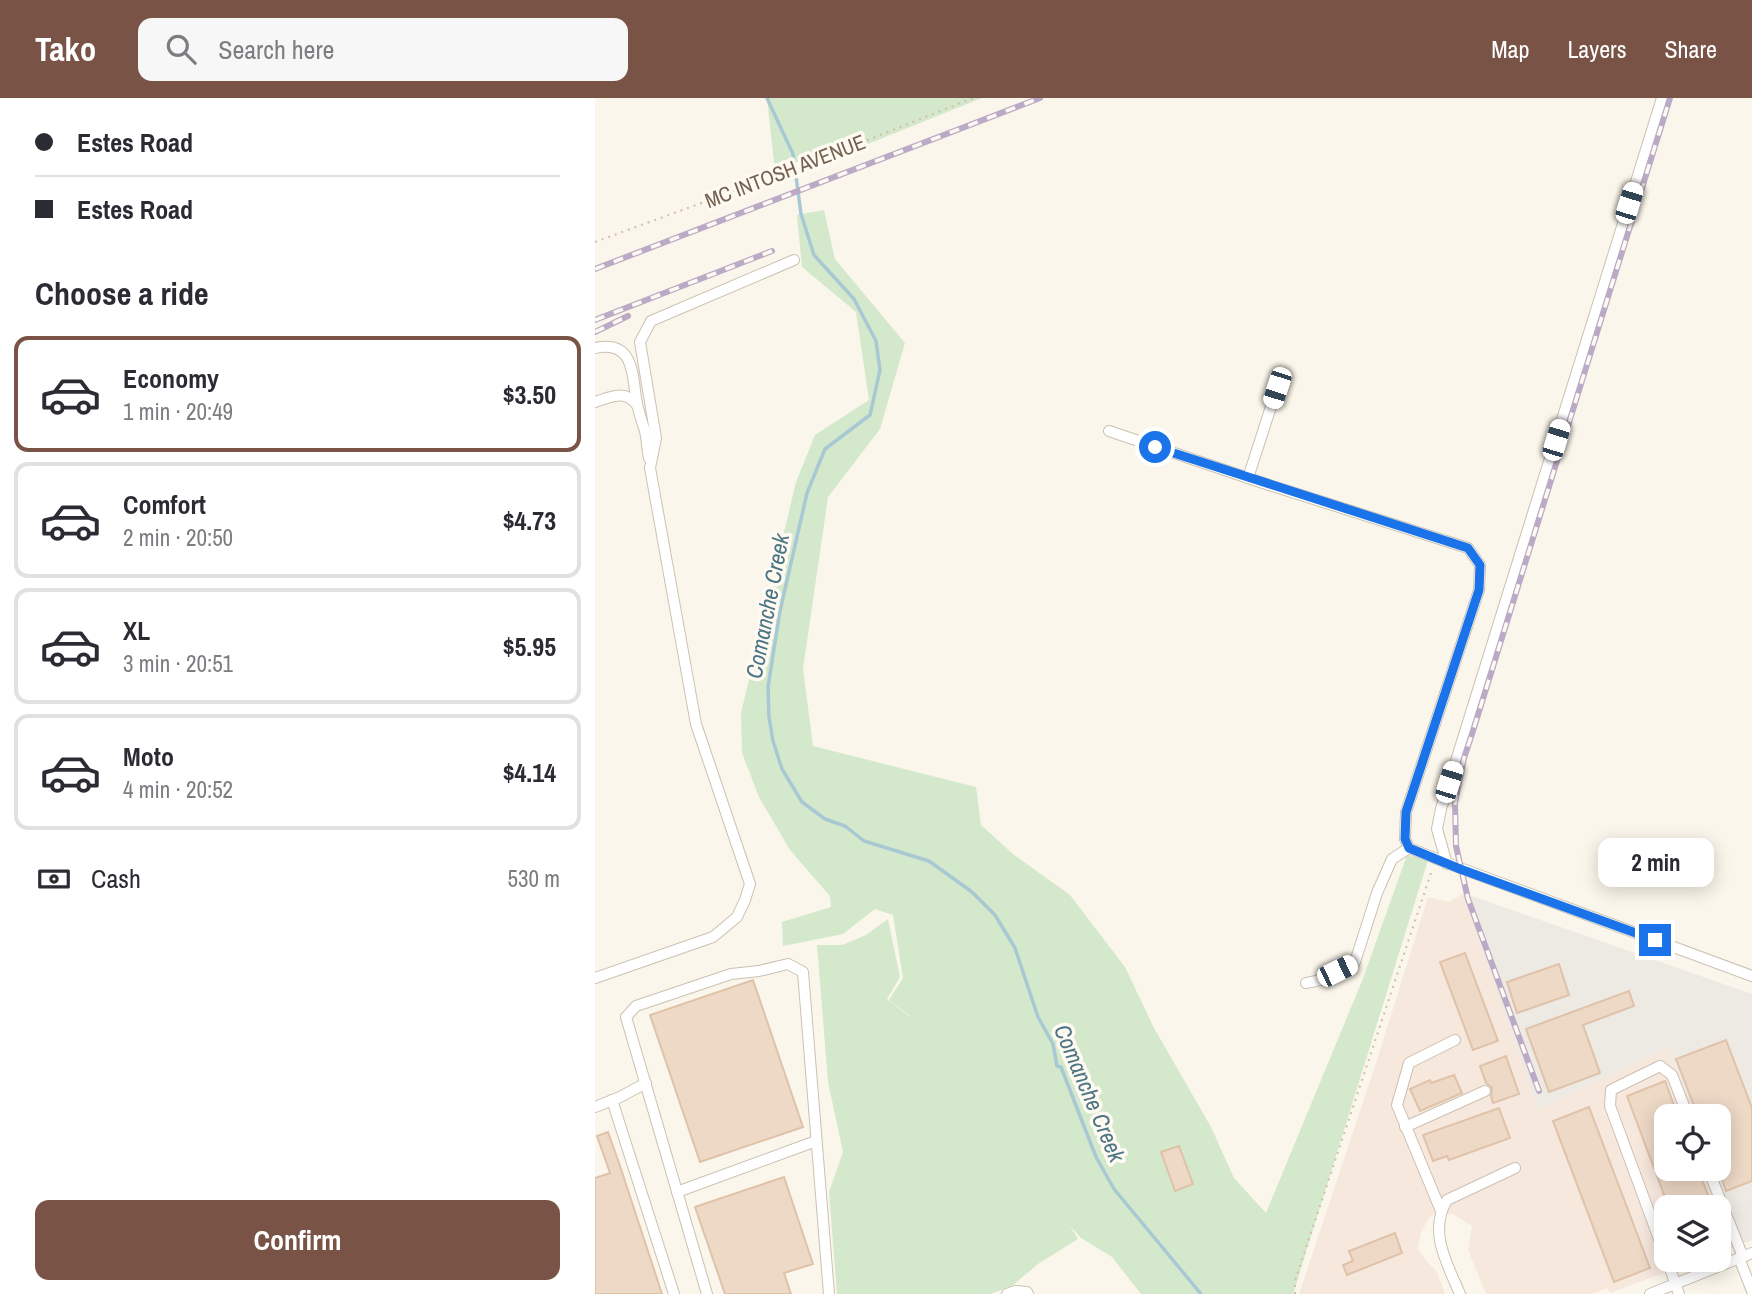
<!DOCTYPE html>
<html lang="en">
<head>
<meta charset="utf-8">
<style>
	body { margin:0; font-family:"Archivo Narrow",sans-serif; background:#f7f7f7; color:#2b2b33; height:100vh; display:flex; flex-direction:column; font-size:26px; white-space:nowrap }
	* { box-sizing:border-box; margin:0 }
	p { font-size:23px; color:#7c7c81 }
	.icon { flex:none; width:38px; height:38px; fill:none; stroke:currentColor; stroke-width:2; stroke-linecap:round; stroke-linejoin:round }
	.map { position:relative; flex:1; overflow:hidden }
	.panel { display:flex; flex-direction:column; background:#fff; width:595px }
	.panel>* { flex:none }
	.banner { display:grid; align-content:center; height:154px; padding:0 35px; background:#fff }
	.controls { position:absolute; left:1059px; top:1006px; display:grid; gap:14px }
	.controls a { display:grid; place-items:center; width:77px; height:77px; border-radius:14px; background:#fff; box-shadow:0 4px 18px #0003; font-size:35px }
	.end { position:absolute; width:32px; height:32px; margin:-16px; border:9px solid #1a73e8; background:#fff; box-shadow:0 0 0 4px #fff }
	.from { border-radius:50% }
	.bubble { position:absolute; height:49px; border-radius:14px; background:#fff; box-shadow:0 4px 18px #0003; font-size:23px; font-weight:700; line-height:49px; text-align:center }
	.car { position:absolute; width:21px; height:42px; margin:-21px -10px; border-radius:9px; box-shadow:0 0 5px 2px #0007; background:linear-gradient(#fff 24%,#345 0 40%,#fff 0 76%,#345 0 86%,#fff 0) }
	.banner b { display:flex; align-items:center; gap:24px; height:66px; font-size:26px }
	.banner b+b { border-top:2px solid #e1e1e2 }
	.banner i { width:18px; height:18px; background:#2b2b33 }
	ul { padding:0; list-style:none }
	li { display:flex; align-items:center; gap:21px; height:116px; margin:0 14px 10px; padding:0 21px; border:4px solid #e1e1e2; border-radius:14px }
	li div { flex:1 }
	li b { display:block; font-size:26px }
	li em { font-style:normal; font-weight:700 }
	li.active { border-color:#795446 }
	li>.icon { width:63px; height:63px; stroke-width:1.5 }
	h2 { padding:0 35px; font-size:32px; line-height:84px }
	.pay { display:flex; align-items:center; gap:18px; height:77px; padding:0 35px; font-size:26px }
	.pay p { margin-inline-start:auto }
	.action { display:flex; gap:14px; margin-top:auto; padding:14px 35px }
	.action a { flex:1; height:80px; border-radius:14px; background:#795446; color:#fff; font-size:28px; font-weight:700; line-height:80px; text-align:center }
	header { display:flex; align-items:center; gap:42px; box-sizing:border-box; height:98px; padding:0 35px; background:#795446; color:#fff }
	header strong { font-size:33px }
	nav { display:flex; gap:38px; margin-inline-start:auto; font-size:24px }
	.search { width:490px; height:63px; background:#f7f7f7; display:flex; align-items:center; gap:18px; box-sizing:border-box; padding:0 24px; border-radius:14px; color:#7c7c81; font-size:26px }
	main { display:flex; flex:1; min-height:0 }
	.map>svg:first-child { display:block }
</style>
</head>
<body>
<header>
<strong>Tako</strong>
<div class="search"><svg class="icon" aria-label="search" viewBox="0 0 24 24"><circle cx="10" cy="10" r="6"/><path d="M15 15l6 6"/></svg>Search here</div>
<nav><a>Map</a><a>Layers</a><a>Share</a></nav>
</header>
<main>
<section class="panel">
<div class="banner">
<b><i class="from"></i>Estes Road</b>
<b><i></i>Estes Road</b>
</div>
<h2>Choose a ride</h2>
<ul>
<li class="active"><svg class="icon" aria-label="car" viewBox="0 0 24 24"><path d="M5 17H2v-5l4-1 3-4h7l3 4 3 1v5h-3M9 17h6M6 11h13"/><circle cx="7" cy="17" r="2"/><circle cx="17" cy="17" r="2"/></svg><div><b>Economy</b><p>1 min · 20:49</p></div><em>$3.50</em></li>
<li><svg class="icon" aria-label="car" viewBox="0 0 24 24"><path d="M5 17H2v-5l4-1 3-4h7l3 4 3 1v5h-3M9 17h6M6 11h13"/><circle cx="7" cy="17" r="2"/><circle cx="17" cy="17" r="2"/></svg><div><b>Comfort</b><p>2 min · 20:50</p></div><em>$4.73</em></li>
<li><svg class="icon" aria-label="car" viewBox="0 0 24 24"><path d="M5 17H2v-5l4-1 3-4h7l3 4 3 1v5h-3M9 17h6M6 11h13"/><circle cx="7" cy="17" r="2"/><circle cx="17" cy="17" r="2"/></svg><div><b>XL</b><p>3 min · 20:51</p></div><em>$5.95</em></li>
<li><svg class="icon" aria-label="car" viewBox="0 0 24 24"><path d="M5 17H2v-5l4-1 3-4h7l3 4 3 1v5h-3M9 17h6M6 11h13"/><circle cx="7" cy="17" r="2"/><circle cx="17" cy="17" r="2"/></svg><div><b>Moto</b><p>4 min · 20:52</p></div><em>$4.14</em></li>
</ul>
<div class="pay"><svg class="icon" aria-label="cash" viewBox="0 0 24 24"><path d="M3 7h18v10H3z"/><circle cx="12" cy="12" r="2"/></svg>Cash<p>530 m</p></div>
<div class="action"><a>Confirm</a></div>
</section>
<div class="map">
<svg width="1157" height="1196" viewBox="0 0 1157 1196">
	<rect width="100%" height="100%" fill="#fbf6eb"/>
	<!-- commercial -->
	<path fill="#f7e8de" d="M 868,795 L 943,1010 L 1073,949 L 1099,1018 L 1071,1018 L 1071,1071 L 1119,1071 L 1147,1146 L 1124,1155 L 1124,1110 L 1071,1110 L 1071,1162 L 1104,1162 L 1015,1195 L 1012,1190 L 996,1196 L 891,1196 L 873,1152 L 877,1128 L 858,1116 L 836,1117 L 826,1134 L 823,1150 L 829,1160 L 842,1174 L 850,1196 L 704,1196 L 780,968 L 833,799 L 855,804 Z"/>
	<!-- industrial -->
	<path fill="#ede9e3" d="M 868,795 L 1157,896 L 1157,1142 L 1147,1146 L 1119,1071 L 1124,1071 L 1124,1018 L 1099,1018 L 1073,950 L 943,1011 Z"/>
	<!-- green -->
	<g fill="#d4e8cb">
		<path d="M 172,0 L 387,0 L 181,83 Z"/>
		<path d="M 229,112 L 240,161 L 310,245 L 285,331 L 233,399 L 208,571 L 218,648 L 381,689 L 386,727 L 418,756 L 475,797 L 530,869 L 559,930 L 616,1029 L 639,1080 L 671,1115 L 767,883 L 812,757 L 833,762 L 698,1196 L 546,1196 L 517,1159 L 486,1140 L 475,1128 L 483,1141 L 443,1166 L 417,1188 L 395,1196 L 242,1196 L 234,1094 L 248,1054 L 233,984 L 222,847 L 247,847 L 271,837 L 293,821 L 305,879 L 292,901 L 315,919 L 315,918 L 294,902 L 308,880 L 298,817 L 280,811 L 248,836 L 188,848 L 187,824 L 236,809 L 235,798 L 195,752 L 164,699 L 147,655 L 146,615 L 201,384 L 220,337 L 274,302 L 261,214 L 207,169 L 202,117 Z"/>
	</g>
	<g fill="none" stroke-linecap="round" stroke-linejoin="round">
		<!-- stream -->
		<path stroke="#a8c9d4" stroke-width="3.5" d="M 172,0 L 198,56 L 206,116 L 219,157 L 259,201 L 281,243 L 285,272 L 275,317 L 230,351 L 212,395 L 185,513 L 173,589 L 174,619 L 178,643 L 187,671 L 207,704 L 230,721 L 250,728 L 269,743 L 334,763 L 377,794 L 400,817 L 420,850 L 443,919 L 458,946 L 462,968 L 466,969 L 501,1059 L 519,1091 L 606,1196"/>
	</g>
	<!-- building -->
	<g fill="#eed9c6" stroke="#dfc2a8" stroke-width="2">
		<path d="M 870,855 L 903,943 L 878,952 L 845,864 Z"/>
		<path d="M 964,866 L 974,897 L 922,915 L 912,884 Z"/>
		<path d="M 158,882 L 208,1029 L 105,1064 L 55,917 Z"/>
		<path d="M 1034,893 L 1039,908 L 988,927 L 1005,975 L 954,994 L 931,931 Z"/>
		<path d="M 1131,942 L 1157,1010 L 1157,1083 L 1131,1093 L 1124,1073 L 1124,1018 L 1103,1018 L 1081,961 Z"/>
		<path d="M 911,958 L 924,996 L 898,1005 L 896,998 L 897,990 L 891,985 L 885,968 Z"/>
		<path d="M 859,977 L 867,995 L 825,1013 L 815,991 L 835,982 L 836,985 Z"/>
		<path d="M 1070,983 L 1083,1018 L 1071,1018 L 1071,1071 L 1103,1071 L 1118,1110 L 1074,1110 L 1032,998 Z"/>
		<path d="M 994,1009 L 1055,1170 L 1019,1184 L 958,1023 Z"/>
		<path d="M 904,1010 L 915,1040 L 854,1062 L 852,1058 L 838,1063 L 828,1037 Z"/>
		<path d="M 13,1034 L 25,1068 L 67,1196 L 0,1196 L 0,1080 L 15,1075 L 2,1038 Z"/>
		<path d="M 584,1048 L 598,1086 L 580,1093 L 566,1054 Z"/>
		<path d="M 189,1079 L 218,1166 L 189,1175 L 196,1196 L 130,1196 L 100,1109 Z"/>
		<path d="M 800,1135 L 807,1155 L 752,1177 L 748,1167 L 758,1163 L 754,1153 Z"/>
	</g>
	<g fill="none" stroke-linecap="round" stroke-linejoin="round">
		<!-- minor casing -->
		<g stroke="#ccc0b2" stroke-width="12">
			<g id="minor">
				<path d="M 183,77 L 211,66"/>
				<path d="M 0,250 C 41,241 37,280 42,306 C 44,315 47,324 50,333 C 52,342 52,351 54,360"/>
				<path d="M 0,304 C 16,299 30,291 42,307"/>
				<path d="M 514,333 L 668,385 L 873,450 L 885,467 L 884,492 L 811,714 L 810,741 L 814,750 L 865,770 L 1157,878"/>
				<path d="M 653,380 L 682,290"/>
				<path d="M 852,766 L 842,731 L 846,711 L 1067,0"/>
				<path d="M 0,880 L 118,839 L 142,819 L 150,802 L 155,786 L 101,626 L 55,370 L 61,340 L 45,244 L 56,223 L 199,162"/>
				<path d="M 711,885 C 730,883 742,873 760,864 L 782,795 L 797,761 L 814,750"/>
				<path d="M 17,1002 L 79,1196"/>
				<path d="M 0,1009 L 25,999 L 51,985"/>
				<path d="M 810,1029 L 890,993"/>
				<path d="M 1113,1071 L 1148,1159"/>
				<path d="M 82,1094 L 221,1043"/>
				<path d="M 846,1113 L 802,1007 L 814,965 L 860,942"/>
				<path d="M 1071,1160 L 1015,1008 L 1016,992 L 1065,968 L 1077,977 L 1093,1018"/>
				<path d="M 1144,1160 L 1157,1193"/>
				<path d="M 1072,1162 L 1084,1196"/>
				<path d="M 112,1196 L 31,919 L 41,908 L 136,876 L 164,873 L 193,866 L 208,874 L 234,1196"/>
				<path d="M 412,1196 L 420,1193 L 432,1194 L 433,1196"/>
				<path d="M 865,1196 C 852,1165 833,1134 852,1102 L 920,1070"/>
				<path d="M 1055,1196 L 1157,1155"/>
			</g>
		</g>
		<!-- path -->
		<g stroke="#d3bda8" stroke-width="2" stroke-dasharray="2 5" stroke-linecap="butt">
			<path d="M 220,63 L 378,0"/>
			<path d="M 0,144 L 172,81"/>
			<path d="M 700,1196 L 700,1183 L 837,772"/>
		</g>
		<!-- minor -->
		<use href="#minor" stroke="#fff" stroke-width="10"/>
		<!-- rail casing -->
		<g stroke="#bbaac5" stroke-width="6">
			<g id="rail">
				<path d="M 0,171 L 445,0"/>
				<path d="M 0,222 L 177,153"/>
				<path d="M 0,234 L 33,218"/>
				<path d="M 944,993 L 873,801 L 861,748 L 860,705 L 869,660 L 877,636 L 1075,0"/>
			</g>
		</g>
		<!-- rail -->
		<use href="#rail" stroke="#fefaf2" stroke-width="3.5" stroke-dasharray="10" stroke-linecap="butt"/>
	</g>
	<g fill="none" stroke-linecap="round" stroke-linejoin="round">
		<!-- route -->
		<path stroke="#1a73e8" stroke-width="9" d="M 560,349 L 873,450 L 885,467 L 884,492 L 811,714 L 810,741 L 814,750 L 865,771 L 1060,842"/>
	</g>
	<g text-anchor="middle" dominant-baseline="central" stroke-width="7" stroke-linejoin="round" paint-order="stroke">
		<!-- street labels -->
		<g font-size="21" fill="#746150" stroke="#fefaf2">
			<text transform="translate(190 73) rotate(-21)">MC INTOSH AVENUE</text>
		</g>
		<!-- water labels -->
		<g font-size="23" font-style="italic" fill="#4c7585" stroke="#fefaf2">
			<text transform="translate(172 508) rotate(-79)">Comanche Creek</text>
			<text transform="translate(495 995) rotate(67)">Comanche Creek</text>
		</g>
	</g>
</svg>
<div class="controls">
<a><svg class="icon" aria-label="locate" viewBox="0 0 24 24"><circle cx="12" cy="12" r="6"/><path d="M12 2v4M12 18v4M2 12h4M18 12h4"/></svg></a>
<a><svg class="icon" aria-label="layers" viewBox="0 0 24 24"><path d="M12 4l9 5-9 5-9-5zM3 14l9 5 9-5"/></svg></a>
</div>
<i class="end from" style="left:560px;top:349px"></i>
<i class="end" style="left:1060px;top:842px"></i>
<div class="bubble" style="left:1003px;top:740px;width:116px">2 min</div>
<i class="car" style="left:1034px;top:105px;rotate:17deg"></i>
<i class="car" style="left:682px;top:290px;rotate:198deg"></i>
<i class="car" style="left:961px;top:342px;rotate:17deg"></i>
<i class="car" style="left:854px;top:684px;rotate:17deg"></i>
<i class="car" style="left:742px;top:873px;rotate:64deg"></i>
</div>
</main>
</body>
</html>
